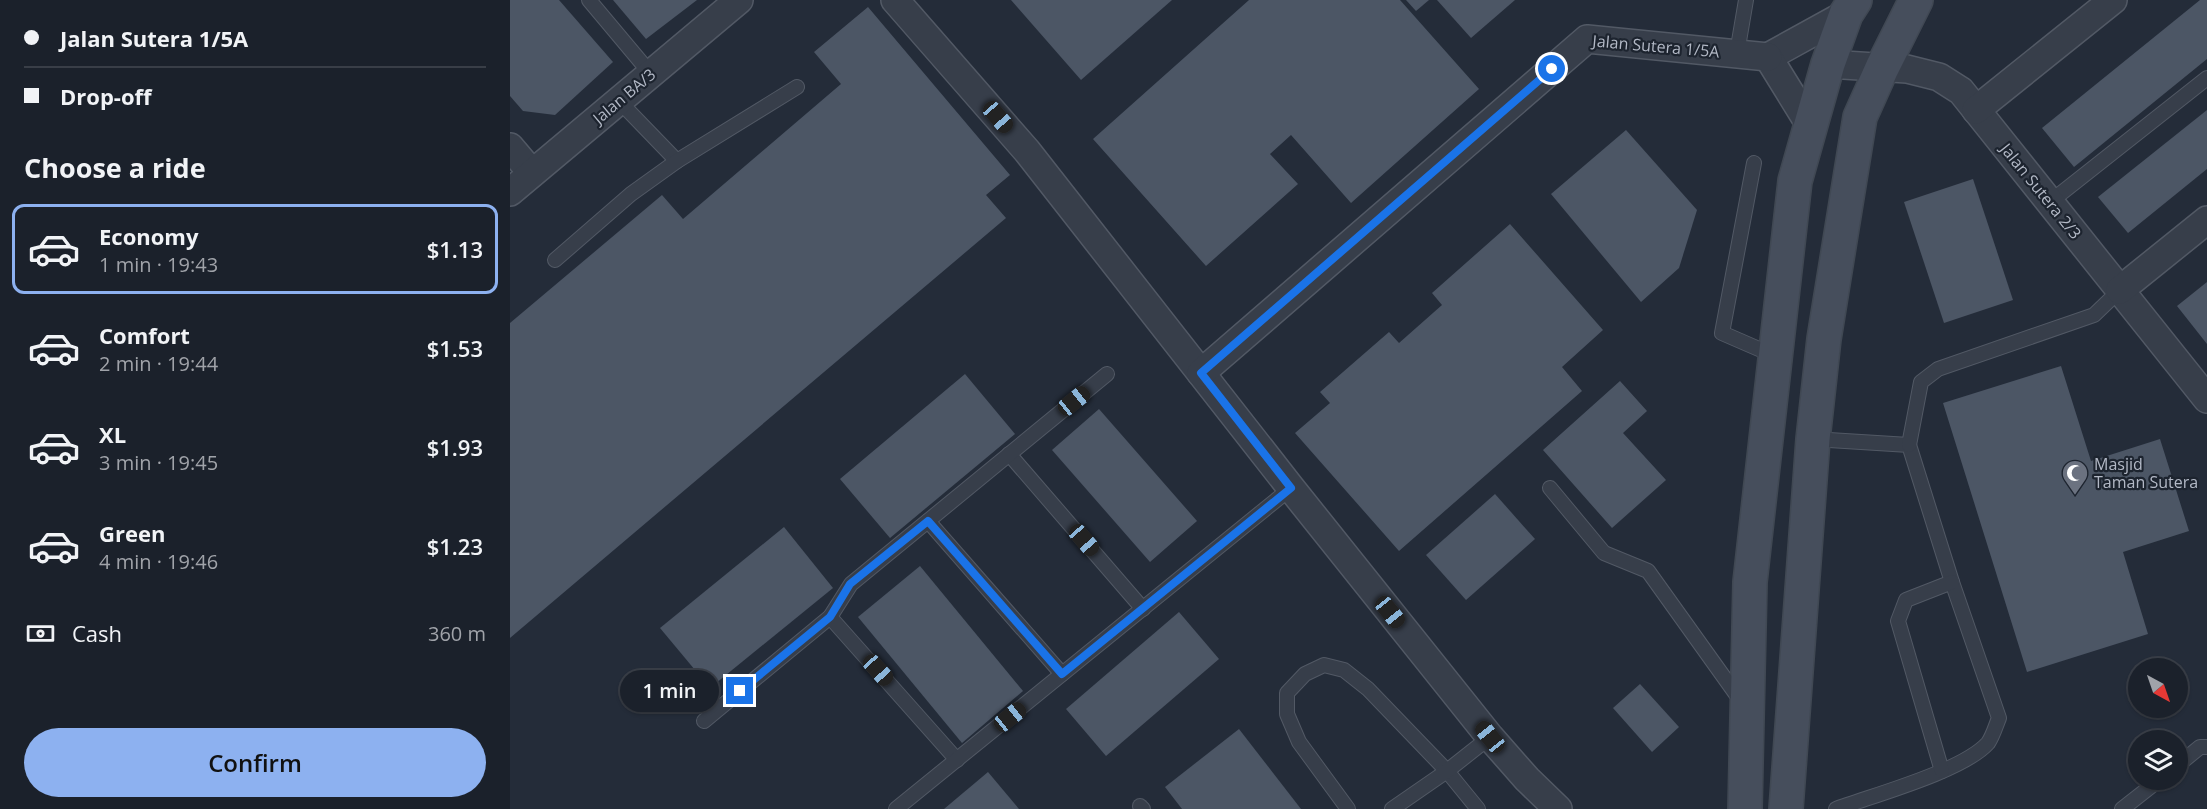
<!DOCTYPE html>
<html lang="en">
<head>
<meta charset="utf-8">
<style>
	body { margin:0; font-family:"Open Sans",sans-serif; background:#282e37; color:#f1f3f6; height:100vh; display:flex; flex-direction:column; font-size:22px; white-space:nowrap }
	* { box-sizing:border-box; margin:0 }
	p { font-size:20px; color:#a0a3a9 }
	.icon { flex:none; width:33px; height:33px; fill:none; stroke:currentColor; stroke-width:2; stroke-linecap:round; stroke-linejoin:round }
	.map { position:relative; flex:1; overflow:hidden }
	.sheet { display:flex; flex-direction:column; background:#1b212b; width:510px }
	.sheet>* { flex:none }
	.top-card { display:grid; align-content:center; height:132px; padding:0 24px; background:#1b212b }
	.needle { width:39px; rotate:140deg }
	.tools { position:absolute; left:1618px; top:658px; display:grid; gap:12px }
	.tools a { display:grid; place-items:center; width:60px; height:60px; border-radius:50%; background:#1b212b; box-shadow:0 2px 4px #0004,0 0 0 2px #393e47; font-size:30px }
	.end { position:absolute; width:27px; height:27px; margin:-14px; border:8px solid #1a73e8; background:#fff; box-shadow:0 0 0 3px #fff }
	.from { border-radius:50% }
	.bubble { position:absolute; height:42px; border-radius:21px; background:#1b212b; box-shadow:0 2px 4px #0004,0 0 0 2px #393e47; font-size:20px; font-weight:600; line-height:42px; text-align:center }
	.car { position:absolute; width:18px; height:36px; margin:-18px -9px; border-radius:8px; box-shadow:0 0 4px 2px #0007; background:linear-gradient(#222 24%,#8ab4d8 0 40%,#222 0 76%,#8ab4d8 0 86%,#222 0) }
	.top-card b { display:flex; align-items:center; gap:21px; height:57px; font-size:22px }
	.top-card b+b { border-top:2px solid #393e47 }
	.top-card i { width:15px; height:15px; background:#f1f3f6 }
	ul { padding:0; list-style:none }
	li { display:flex; align-items:center; gap:18px; height:90px; margin:0 12px 9px; padding:0 12px; border:3px solid transparent; border-radius:12px }
	li div { flex:1 }
	li b { display:block; font-size:22px }
	li em { font-style:normal; font-weight:600 }
	li.selected { border-color:#8db1f0 }
	li>.icon { width:54px; height:54px; stroke-width:1.5 }
	h2 { padding:0 24px; font-size:27px; line-height:72px }
	.pay { display:flex; align-items:center; gap:15px; height:66px; padding:0 24px; font-size:22px }
	.pay p { margin-inline-start:auto }
	.primary-button { display:flex; gap:12px; margin-top:auto; padding:12px 24px }
	.primary-button a { flex:1; height:69px; border-radius:36px; background:#8db1f0; color:#111; font-size:24px; font-weight:600; line-height:69px; text-align:center }
	main { display:flex; flex:1; min-height:0 }
	.map>svg:first-child { display:block }
</style>
</head>
<body>
<main>
<section class="sheet">
<div class="top-card">
<b><i class="from"></i>Jalan Sutera 1/5A</b>
<b><i></i>Drop-off</b>
</div>
<h2>Choose a ride</h2>
<ul>
<li class="selected"><svg class="icon" aria-label="car" viewBox="0 0 24 24"><path d="M5 17H2v-5l4-1 3-4h7l3 4 3 1v5h-3M9 17h6M6 11h13"/><circle cx="7" cy="17" r="2"/><circle cx="17" cy="17" r="2"/></svg><div><b>Economy</b><p>1 min · 19:43</p></div><em>$1.13</em></li>
<li><svg class="icon" aria-label="car" viewBox="0 0 24 24"><path d="M5 17H2v-5l4-1 3-4h7l3 4 3 1v5h-3M9 17h6M6 11h13"/><circle cx="7" cy="17" r="2"/><circle cx="17" cy="17" r="2"/></svg><div><b>Comfort</b><p>2 min · 19:44</p></div><em>$1.53</em></li>
<li><svg class="icon" aria-label="car" viewBox="0 0 24 24"><path d="M5 17H2v-5l4-1 3-4h7l3 4 3 1v5h-3M9 17h6M6 11h13"/><circle cx="7" cy="17" r="2"/><circle cx="17" cy="17" r="2"/></svg><div><b>XL</b><p>3 min · 19:45</p></div><em>$1.93</em></li>
<li><svg class="icon" aria-label="car" viewBox="0 0 24 24"><path d="M5 17H2v-5l4-1 3-4h7l3 4 3 1v5h-3M9 17h6M6 11h13"/><circle cx="7" cy="17" r="2"/><circle cx="17" cy="17" r="2"/></svg><div><b>Green</b><p>4 min · 19:46</p></div><em>$1.23</em></li>
</ul>
<div class="pay"><svg class="icon" aria-label="cash" viewBox="0 0 24 24"><path d="M3 7h18v10H3z"/><circle cx="12" cy="12" r="2"/></svg>Cash<p>360 m</p></div>
<div class="primary-button"><a>Confirm</a></div>
</section>
<div class="map">
<svg width="1697" height="809" viewBox="0 0 1697 809">
	<rect width="100%" height="100%" fill="#242c39"/>
	<!-- building -->
	<g fill="#4c5665">
		<path d="M 0,0 L 49,0 L 103,62 L 45,115 L 13,111 L 0,96 Z"/>
		<path d="M 103,0 L 187,0 L 136,39 Z"/>
		<path d="M 501,0 L 662,0 L 571,80 Z"/>
		<path d="M 739,0 L 890,0 L 969,89 L 841,203 L 781,135 L 760,154 L 788,184 L 696,266 L 583,139 Z"/>
		<path d="M 896,0 L 919,0 L 906,11 Z"/>
		<path d="M 927,0 L 1005,0 L 961,38 Z"/>
		<path d="M 1690,0 L 1697,0 L 1697,59 L 1564,167 L 1532,128 Z"/>
		<path d="M 358,7 L 500,175 L 476,195 L 496,218 L 0,638 L 0,323 L 152,195 L 173,219 L 331,84 L 304,52 Z"/>
		<path d="M 1697,110 L 1697,169 L 1618,233 L 1588,197 Z"/>
		<path d="M 1116,130 L 1187,210 L 1169,268 L 1131,302 L 1041,194 Z"/>
		<path d="M 1463,179 L 1503,300 L 1434,323 L 1394,202 Z"/>
		<path d="M 1000,224 L 1093,330 L 1052,367 L 1072,391 L 889,551 L 785,433 L 820,403 L 810,392 L 879,332 L 889,343 L 932,305 L 922,293 Z"/>
		<path d="M 1697,282 L 1697,344 L 1667,306 Z"/>
		<path d="M 1551,366 L 1581,461 L 1650,439 L 1679,531 L 1613,552 L 1638,634 L 1517,672 L 1433,403 Z"/>
		<path d="M 455,374 L 505,434 L 380,538 L 330,479 Z"/>
		<path d="M 1110,381 L 1137,411 L 1113,433 L 1156,480 L 1102,528 L 1033,450 Z"/>
		<path d="M 589,409 L 687,521 L 640,562 L 542,450 Z"/>
		<path d="M 985,494 L 1025,539 L 956,600 L 916,555 Z"/>
		<path d="M 274,527 L 323,588 L 200,688 L 150,628 Z"/>
		<path d="M 410,566 L 513,691 L 452,743 L 348,617 Z"/>
		<path d="M 669,612 L 709,659 L 596,756 L 556,709 Z"/>
		<path d="M 1130,684 L 1169,727 L 1142,752 L 1103,708 Z"/>
		<path d="M 729,729 L 791,809 L 672,809 L 655,787 Z"/>
		<path d="M 478,772 L 509,809 L 434,809 Z"/>
	</g>
	<g fill="none" stroke-linecap="round" stroke-linejoin="round">
		<!-- lane casing -->
		<g stroke="#525965" stroke-width="16">
			<g id="lane">
				<path d="M 79,0 L 141,74"/>
				<path d="M 1227,53 L 1236,0"/>
				<path d="M 109,101 L 167,161"/>
				<path d="M 1244,163 L 1212,333 L 1265,356"/>
				<path d="M 1540,202 L 1697,78"/>
				<path d="M 45,260 L 121,194 L 167,161 L 287,87"/>
				<path d="M 1303,439 L 1399,445 L 1442,582 L 1489,718 C 1486,725 1483,736 1478,743 C 1453,771 1364,795 1326,809"/>
				<path d="M 1399,445 L 1411,382 L 1428,369 L 1584,315 L 1610,290"/>
				<path d="M 499,454 L 633,609"/>
				<path d="M 1040,488 L 1094,553 L 1138,571 L 1231,701"/>
				<path d="M 418,521 L 552,674"/>
				<path d="M 194,721 L 320,617"/>
				<path d="M 447,760 L 320,617 L 341,584 L 597,374"/>
				<path d="M 1668,765 L 1690,747 L 1697,747"/>
				<path d="M 1432,771 L 1388,621 L 1396,600 L 1442,582"/>
				<path d="M 630,806 L 633,809"/>
				<path d="M 386,809 L 781,488"/>
				<path d="M 838,809 L 789,742 L 777,714 L 777,693 L 795,674 L 814,665 L 834,670 L 858,689 L 937,771 L 968,809"/>
				<path d="M 882,809 L 937,771 L 980,737"/>
				<path d="M 1612,809 L 1649,780"/>
			</g>
		</g>
		<!-- street casing -->
		<g stroke="#525965" stroke-width="30">
			<g id="street">
				<path d="M 385,0 L 517,151 L 781,488 L 980,737 L 1017,779 L 1048,809"/>
				<path d="M 1258,57 L 1336,14"/>
				<path d="M 1258,57 L 1300,125"/>
				<path d="M 1318,64 L 1397,69 L 1429,77 L 1451,91 L 1697,399"/>
				<path d="M 1466,110 L 1603,0"/>
				<path d="M 0,147 L 22,173"/>
				<path d="M 0,192 L 229,0"/>
				<path d="M 1610,290 L 1697,220"/>
				<path d="M 691,373 L 1077,39 L 1258,57"/>
			</g>
		</g>
		<!-- secondary casing -->
		<g stroke="#404853" stroke-width="36">
			<g id="secondary">
				<path d="M 1235,809 L 1240,582 L 1285,181 L 1318,64 L 1336,14 L 1345,0"/>
				<path d="M 1276,809 L 1303,439 L 1314,339 L 1350,117 L 1372,68 L 1406,0"/>
			</g>
		</g>
		<!-- lane -->
		<use href="#lane" stroke="#373e4a" stroke-width="14"/>
		<!-- street -->
		<use href="#street" stroke="#373e4a" stroke-width="27"/>
		<!-- secondary -->
		<use href="#secondary" stroke="#464e5c" stroke-width="33"/>
	</g>
	<g fill="none" stroke-linecap="round" stroke-linejoin="round">
		<!-- route -->
		<path stroke="#1a73e8" stroke-width="8" d="M 230,691 L 320,617 L 340,584 L 418,521 L 552,674 L 781,488 L 691,373 L 1042,69"/>
	</g>
	<!-- icons -->
	<defs>
		<g id="mosque-pin" transform="scale(1.35)"><path d="M0 17L-7.5 6A9.5 9.5 0 1 1 7.5 6Z" fill="#6b7280" stroke="#1d242f"/><path d="M3.5-4.9A6 6 0 1 0 3.5 4.9A5 5 0 1 1 3.5-4.9Z" fill="#fff"/></g>
	</defs>
	<g fill-rule="evenodd">
		<use href="#mosque-pin" x="1565" y="473"/>
	</g>
	<g text-anchor="middle" dominant-baseline="central" stroke-width="4.5" stroke-linejoin="round" paint-order="stroke">
		<!-- street labels -->
		<g font-size="16" fill="#b3b9c6" stroke="#1d242f">
			<text transform="translate(1146 46) rotate(5)">Jalan Sutera 1/5A</text>
			<text transform="translate(114 96) rotate(-40)">Jalan BA/3</text>
			<text transform="translate(1531 191) rotate(51)">Jalan Sutera 2/3</text>
		</g>
		<!-- poi labels -->
		<g font-size="16" fill="#b3b9c6" stroke="#1d242f" text-anchor="start">
			<text x="1584" y="464">Masjid<tspan x="1584" dy="18">Taman Sutera</tspan></text>
		</g>
	</g>
</svg>
<div class="tools">
<a><svg class="needle" viewBox="-14 -14 28 28"><path d="M0-13l5 13h-10z" fill="#e53935"/><path d="M0 13l5-13h-10z" fill="#a0a3a9"/></svg></a>
<a><svg class="icon" aria-label="layers" viewBox="0 0 24 24"><path d="M12 4l9 5-9 5-9-5zM3 14l9 5 9-5"/></svg></a>
</div>
<i class="end from" style="left:1042px;top:69px"></i>
<i class="end" style="left:230px;top:691px"></i>
<div class="bubble" style="left:110px;top:670px;width:99px">1 min</div>
<i class="car" style="left:488px;top:117px;rotate:139deg"></i>
<i class="car" style="left:564px;top:401px;rotate:51deg"></i>
<i class="car" style="left:574px;top:540px;rotate:139deg"></i>
<i class="car" style="left:880px;top:612px;rotate:141deg"></i>
<i class="car" style="left:368px;top:670px;rotate:138deg"></i>
<i class="car" style="left:500px;top:717px;rotate:51deg"></i>
<i class="car" style="left:980px;top:737px;rotate:321deg"></i>
</div>
</main>
</body>
</html>
